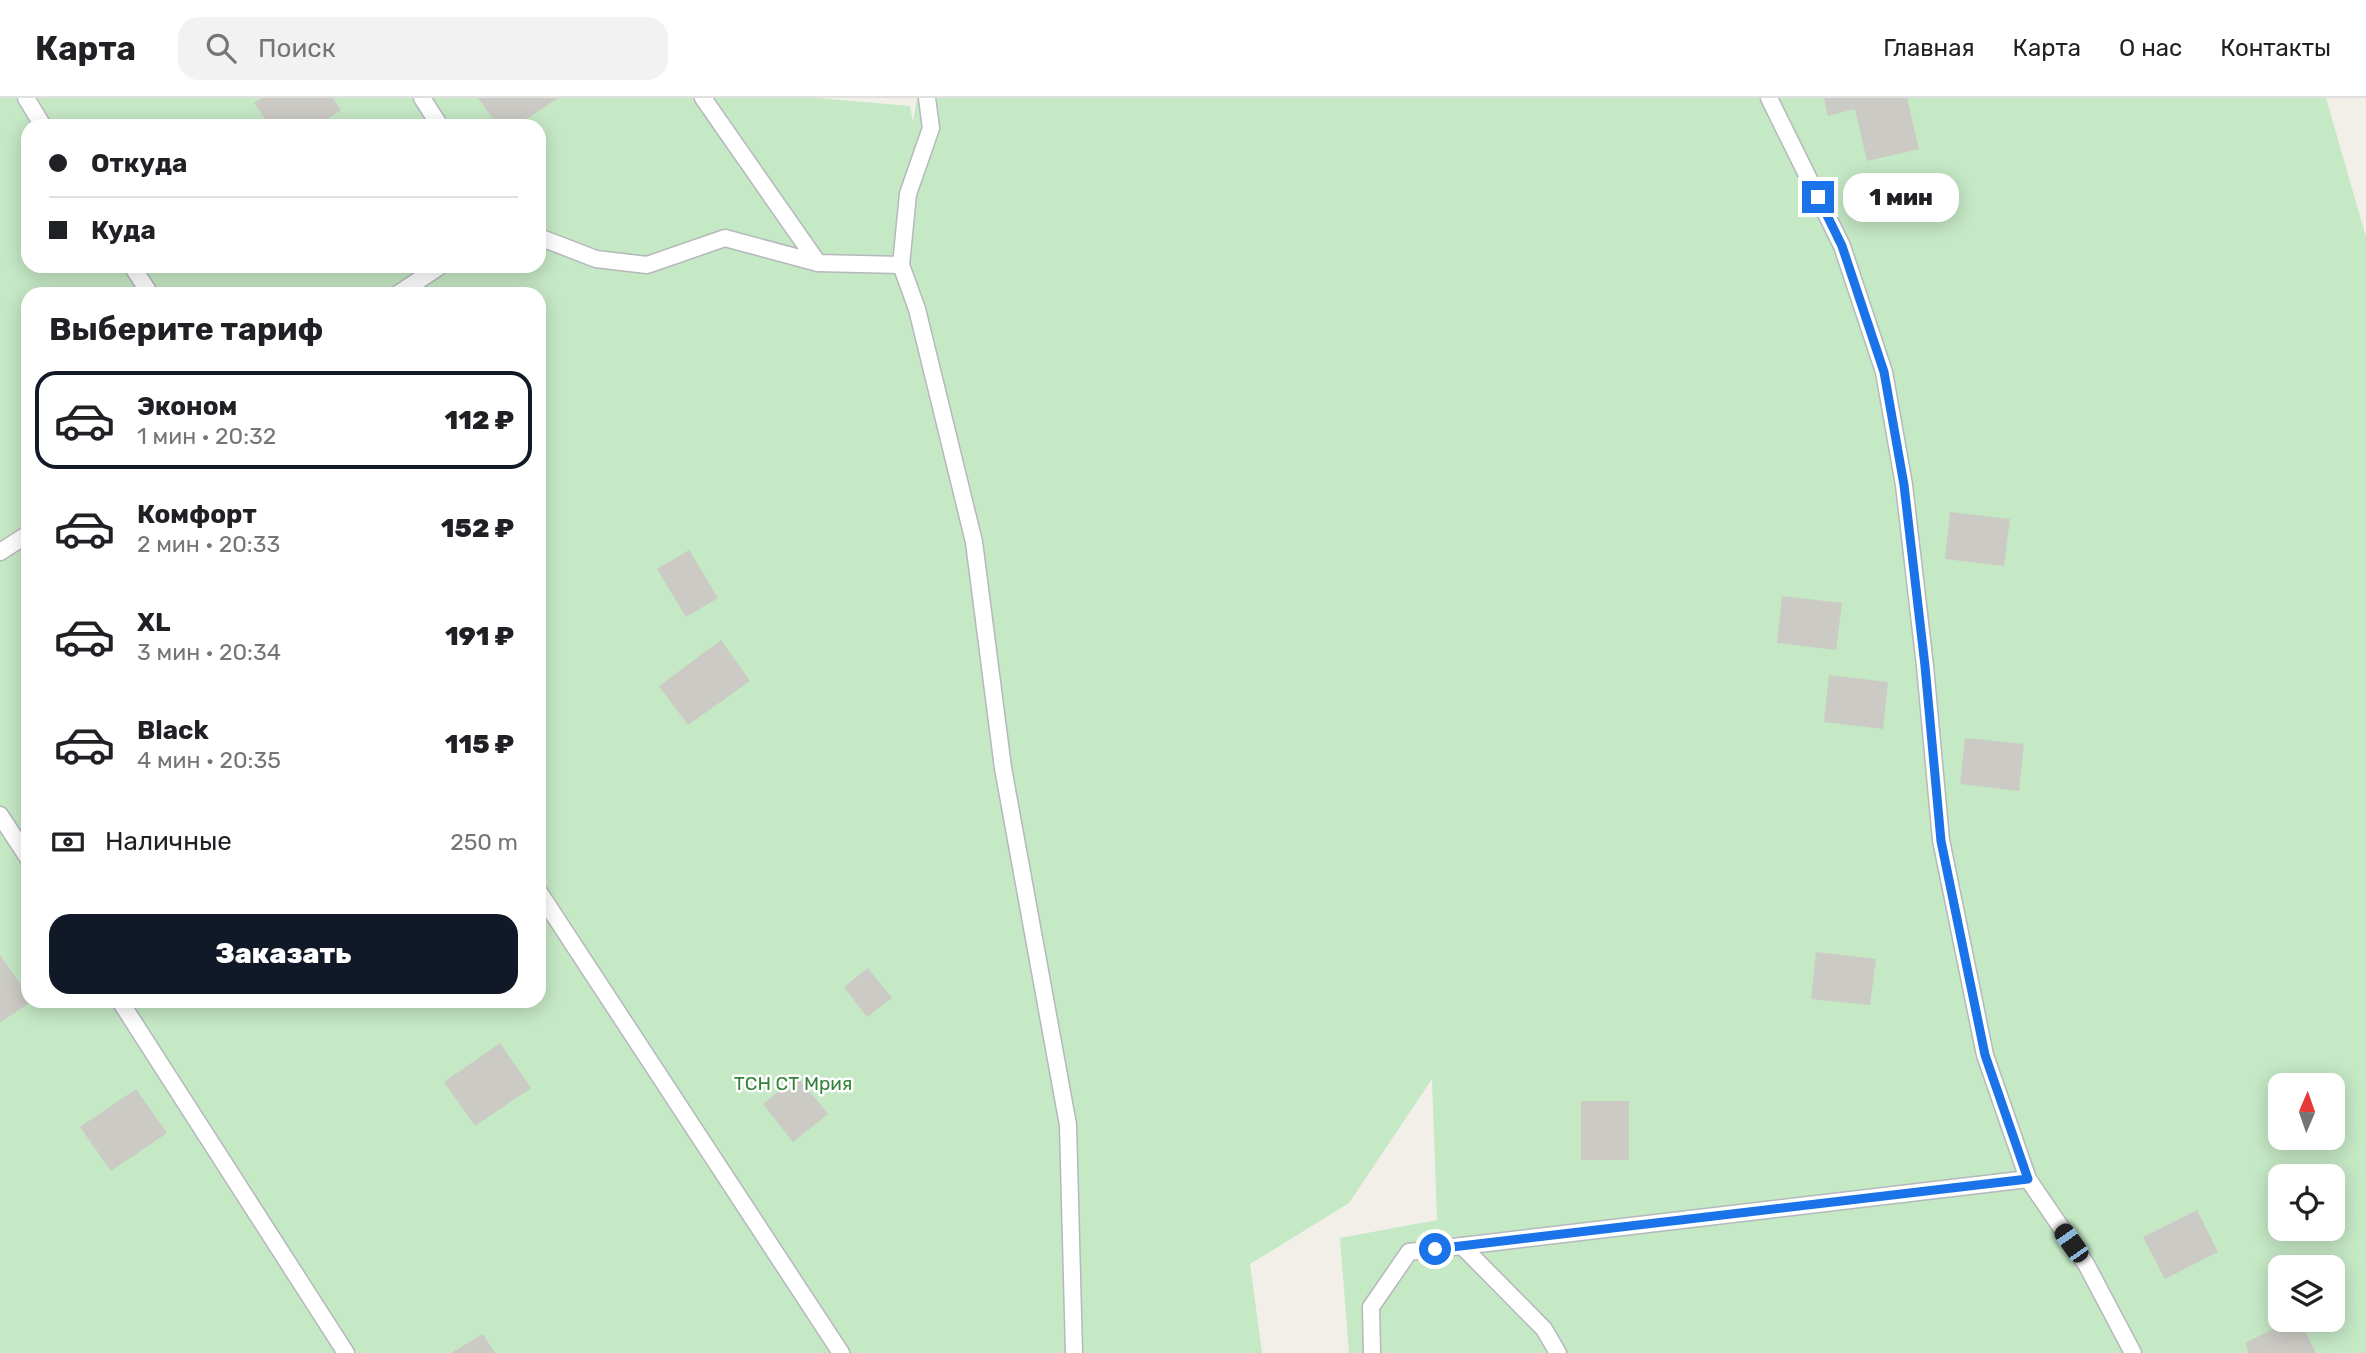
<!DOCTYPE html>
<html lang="ru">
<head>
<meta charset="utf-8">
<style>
	body { margin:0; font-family:Rubik,sans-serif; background:#f2f2f2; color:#202124; height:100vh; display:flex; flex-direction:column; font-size:26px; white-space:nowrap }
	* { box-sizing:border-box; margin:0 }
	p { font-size:23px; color:#757577 }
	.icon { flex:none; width:38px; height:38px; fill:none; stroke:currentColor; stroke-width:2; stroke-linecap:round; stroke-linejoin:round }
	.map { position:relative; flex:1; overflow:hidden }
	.sheet { position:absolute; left:21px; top:189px; width:525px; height:721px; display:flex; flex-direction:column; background:#fff; border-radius:21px; box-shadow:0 4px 18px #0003 }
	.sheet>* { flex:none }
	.guide { position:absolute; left:21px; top:21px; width:525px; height:154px; border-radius:21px; box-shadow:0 4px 18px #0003; display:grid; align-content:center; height:154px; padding:0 28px; background:#fff }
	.needle { width:46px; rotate:2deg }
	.buttons { position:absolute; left:2268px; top:975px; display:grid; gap:14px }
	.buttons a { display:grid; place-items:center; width:77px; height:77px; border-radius:14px; background:#fff; box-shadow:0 4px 18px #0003; font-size:35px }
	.end { position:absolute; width:32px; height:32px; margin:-16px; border:9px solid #1a73e8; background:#fff; box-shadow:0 0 0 4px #fff }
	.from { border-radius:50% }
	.bubble { position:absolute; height:49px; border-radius:21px; background:#fff; box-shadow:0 4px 18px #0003; font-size:23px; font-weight:800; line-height:49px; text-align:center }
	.car { position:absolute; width:21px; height:42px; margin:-21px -10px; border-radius:9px; box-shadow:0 0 5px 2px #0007; background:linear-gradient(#222 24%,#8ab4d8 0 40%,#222 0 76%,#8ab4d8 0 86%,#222 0) }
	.guide b { display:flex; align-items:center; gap:24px; height:66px; font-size:26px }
	.guide b+b { border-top:2px solid #e0e0e0 }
	.guide i { width:18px; height:18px; background:#202124 }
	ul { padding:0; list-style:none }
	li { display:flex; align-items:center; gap:21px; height:98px; margin:0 14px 10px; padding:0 14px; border:4px solid transparent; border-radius:21px }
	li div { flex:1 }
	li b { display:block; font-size:26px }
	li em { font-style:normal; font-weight:800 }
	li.active { border-color:#111827 }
	li>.icon { width:63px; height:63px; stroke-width:1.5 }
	h2 { padding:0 28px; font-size:32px; line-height:84px }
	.pay { display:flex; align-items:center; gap:18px; height:77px; padding:0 28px; font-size:26px }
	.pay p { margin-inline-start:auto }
	.button { display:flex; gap:14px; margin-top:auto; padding:14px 28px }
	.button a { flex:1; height:80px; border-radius:21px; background:#111827; color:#fff; font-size:28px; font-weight:800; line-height:80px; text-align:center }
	header { display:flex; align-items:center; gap:42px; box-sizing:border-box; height:98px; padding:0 35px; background:#fff; border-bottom:2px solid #e0e0e0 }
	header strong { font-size:33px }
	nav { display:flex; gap:38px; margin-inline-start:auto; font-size:24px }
	.search { width:490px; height:63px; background:#f2f2f2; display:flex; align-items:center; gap:18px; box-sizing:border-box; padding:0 24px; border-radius:21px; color:#757577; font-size:26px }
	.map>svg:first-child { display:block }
</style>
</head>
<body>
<header>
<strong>Карта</strong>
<div class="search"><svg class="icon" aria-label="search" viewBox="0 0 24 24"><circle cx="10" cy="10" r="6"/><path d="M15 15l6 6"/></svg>Поиск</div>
<nav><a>Главная</a><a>Карта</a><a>О нас</a><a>Контакты</a></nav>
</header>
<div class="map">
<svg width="2366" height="1255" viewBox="0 0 2366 1255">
	<rect width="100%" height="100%" fill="#f1efe8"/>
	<!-- green -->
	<path fill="#c5e8c5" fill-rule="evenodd" d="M 0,0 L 818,0 L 910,8 L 913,24 L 917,0 L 2326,0 L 2366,139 L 2366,1255 L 1349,1255 L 1340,1140 L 1437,1122 L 1432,981 L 1349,1105 L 1250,1166 L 1262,1255 L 0,1255 ZM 28,28 L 539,28 L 539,168 L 28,168 ZM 28,196 L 539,196 L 539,903 L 28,903 ZM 2280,987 L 2333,987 L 2333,1040 L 2280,1040 ZM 2280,1078 L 2333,1078 L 2333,1130 L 2280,1130 ZM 2280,1169 L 2333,1169 L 2333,1222 L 2280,1222 Z"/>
	<!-- building -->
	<g fill="#cccac5">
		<path d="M 262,0 L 333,0 L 341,12 L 317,28 L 270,28 L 254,5 Z"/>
		<path d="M 478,0 L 558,0 L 517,28 L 498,28 Z"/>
		<path d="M 1824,0 L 1907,0 L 1919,51 L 1867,63 L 1855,11 L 1828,18 Z"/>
		<path d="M 1950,414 L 2010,421 L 2004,468 L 1945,461 Z"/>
		<path d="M 689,452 L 718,500 L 686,519 L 657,471 Z"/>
		<path d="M 1782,498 L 1842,505 L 1836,552 L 1777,545 Z"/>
		<path d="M 721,542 L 750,583 L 688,627 L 659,588 Z"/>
		<path d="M 1829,577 L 1888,584 L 1883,631 L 1824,624 Z"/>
		<path d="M 1965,640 L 2024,646 L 2019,693 L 1960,686 Z"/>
		<path d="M 1816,854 L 1876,861 L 1870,907 L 1811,901 Z"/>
		<path d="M 0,857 L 28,897 L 28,903 L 32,903 L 0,925 Z"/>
		<path d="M 868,870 L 892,900 L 867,919 L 844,889 Z"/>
		<path d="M 500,945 L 531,990 L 475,1028 L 444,984 Z"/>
		<path d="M 797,978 L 828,1016 L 793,1044 L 763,1006 Z"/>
		<path d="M 136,991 L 167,1035 L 111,1073 L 80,1029 Z"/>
		<rect x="1581" y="1003" width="48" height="59"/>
		<path d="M 2197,1112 L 2218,1154 L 2165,1181 L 2143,1139 Z"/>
		<path d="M 2291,1222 L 2299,1222 L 2316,1255 L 2249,1255 L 2245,1245 Z"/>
		<path d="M 483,1236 L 495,1255 L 451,1255 Z"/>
	</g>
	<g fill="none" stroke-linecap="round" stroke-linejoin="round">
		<!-- lane casing -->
		<g stroke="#b5b8bc" stroke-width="19">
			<g id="lane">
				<path d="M 26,0 L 43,28"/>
				<path d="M 422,0 L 440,28"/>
				<path d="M 703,0 L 818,165"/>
				<path d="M 927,0 L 931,30 L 908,96 L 901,167 L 917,211 L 974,444 L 1003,670 L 1068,1027 L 1074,1255"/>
				<path d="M 1769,0 L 1842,148 L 1884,274 L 1904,387 L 1925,568 L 1941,742 L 1985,957 L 2028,1081 L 2086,1166 L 2133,1255"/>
				<path d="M 539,139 L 596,161 L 647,167 L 725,140 L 818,165 L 901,167"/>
				<path d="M 132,168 L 150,196"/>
				<path d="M 398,196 L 440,168"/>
				<path d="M 0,454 L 28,436"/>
				<path d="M 0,717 L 28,760"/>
				<path d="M 539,794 L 841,1255"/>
				<path d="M 120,903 L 346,1255"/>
				<path d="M 1462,1148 L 2028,1081"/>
				<path d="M 1372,1255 L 1371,1209 L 1409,1154 L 1462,1148 L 1544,1231 L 1558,1255"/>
			</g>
		</g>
		<!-- lane -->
		<use href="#lane" stroke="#fff" stroke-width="16"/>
	</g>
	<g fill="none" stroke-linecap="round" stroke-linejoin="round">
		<!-- route -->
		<path stroke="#1a73e8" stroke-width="9" d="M 1435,1151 L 2028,1081 L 1985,957 L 1941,743 L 1925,568 L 1904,387 L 1884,274 L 1842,148 L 1818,99"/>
	</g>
	<g text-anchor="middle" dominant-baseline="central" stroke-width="5" stroke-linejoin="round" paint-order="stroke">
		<!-- park labels -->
		<g font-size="19" fill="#348238" stroke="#fff">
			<text x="793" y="985">ТСН СТ Мрия</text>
		</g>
	</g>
</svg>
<div class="buttons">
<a><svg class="needle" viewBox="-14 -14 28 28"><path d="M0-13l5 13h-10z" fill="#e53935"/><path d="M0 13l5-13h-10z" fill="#757577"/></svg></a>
<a><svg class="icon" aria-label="locate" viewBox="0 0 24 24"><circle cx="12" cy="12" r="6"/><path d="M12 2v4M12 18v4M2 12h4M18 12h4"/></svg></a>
<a><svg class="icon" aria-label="layers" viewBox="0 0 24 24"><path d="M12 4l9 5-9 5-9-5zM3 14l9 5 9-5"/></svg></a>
</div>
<i class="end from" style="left:1435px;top:1151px"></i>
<i class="end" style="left:1818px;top:99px"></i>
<div class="bubble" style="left:1843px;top:75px;width:116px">1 мин</div>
<i class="car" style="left:2071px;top:1145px;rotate:325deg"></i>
<div class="guide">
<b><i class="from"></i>Откуда</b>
<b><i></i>Куда</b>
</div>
<section class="sheet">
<h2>Выберите тариф</h2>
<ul>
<li class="active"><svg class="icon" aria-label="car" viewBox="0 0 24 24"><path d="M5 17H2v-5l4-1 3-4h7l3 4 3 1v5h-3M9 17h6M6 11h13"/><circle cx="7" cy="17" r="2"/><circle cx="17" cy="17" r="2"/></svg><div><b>Эконом</b><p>1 мин · 20:32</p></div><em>112 ₽</em></li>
<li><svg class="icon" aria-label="car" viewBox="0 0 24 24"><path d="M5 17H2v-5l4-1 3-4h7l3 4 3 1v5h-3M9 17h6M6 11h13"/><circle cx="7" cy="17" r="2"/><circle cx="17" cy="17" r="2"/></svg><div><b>Комфорт</b><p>2 мин · 20:33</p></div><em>152 ₽</em></li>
<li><svg class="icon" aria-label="car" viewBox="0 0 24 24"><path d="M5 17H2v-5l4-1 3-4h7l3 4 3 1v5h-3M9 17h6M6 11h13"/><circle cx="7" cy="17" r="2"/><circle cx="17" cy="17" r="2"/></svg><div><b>XL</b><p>3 мин · 20:34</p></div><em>191 ₽</em></li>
<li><svg class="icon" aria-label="car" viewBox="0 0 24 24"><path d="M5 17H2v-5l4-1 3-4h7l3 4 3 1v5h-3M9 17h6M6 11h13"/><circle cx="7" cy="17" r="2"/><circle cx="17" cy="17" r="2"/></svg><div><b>Black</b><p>4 мин · 20:35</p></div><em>115 ₽</em></li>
</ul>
<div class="pay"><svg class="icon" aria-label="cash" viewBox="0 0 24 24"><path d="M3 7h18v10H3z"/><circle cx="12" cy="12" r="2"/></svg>Наличные<p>250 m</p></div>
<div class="button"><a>Заказать</a></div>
</section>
</div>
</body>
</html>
